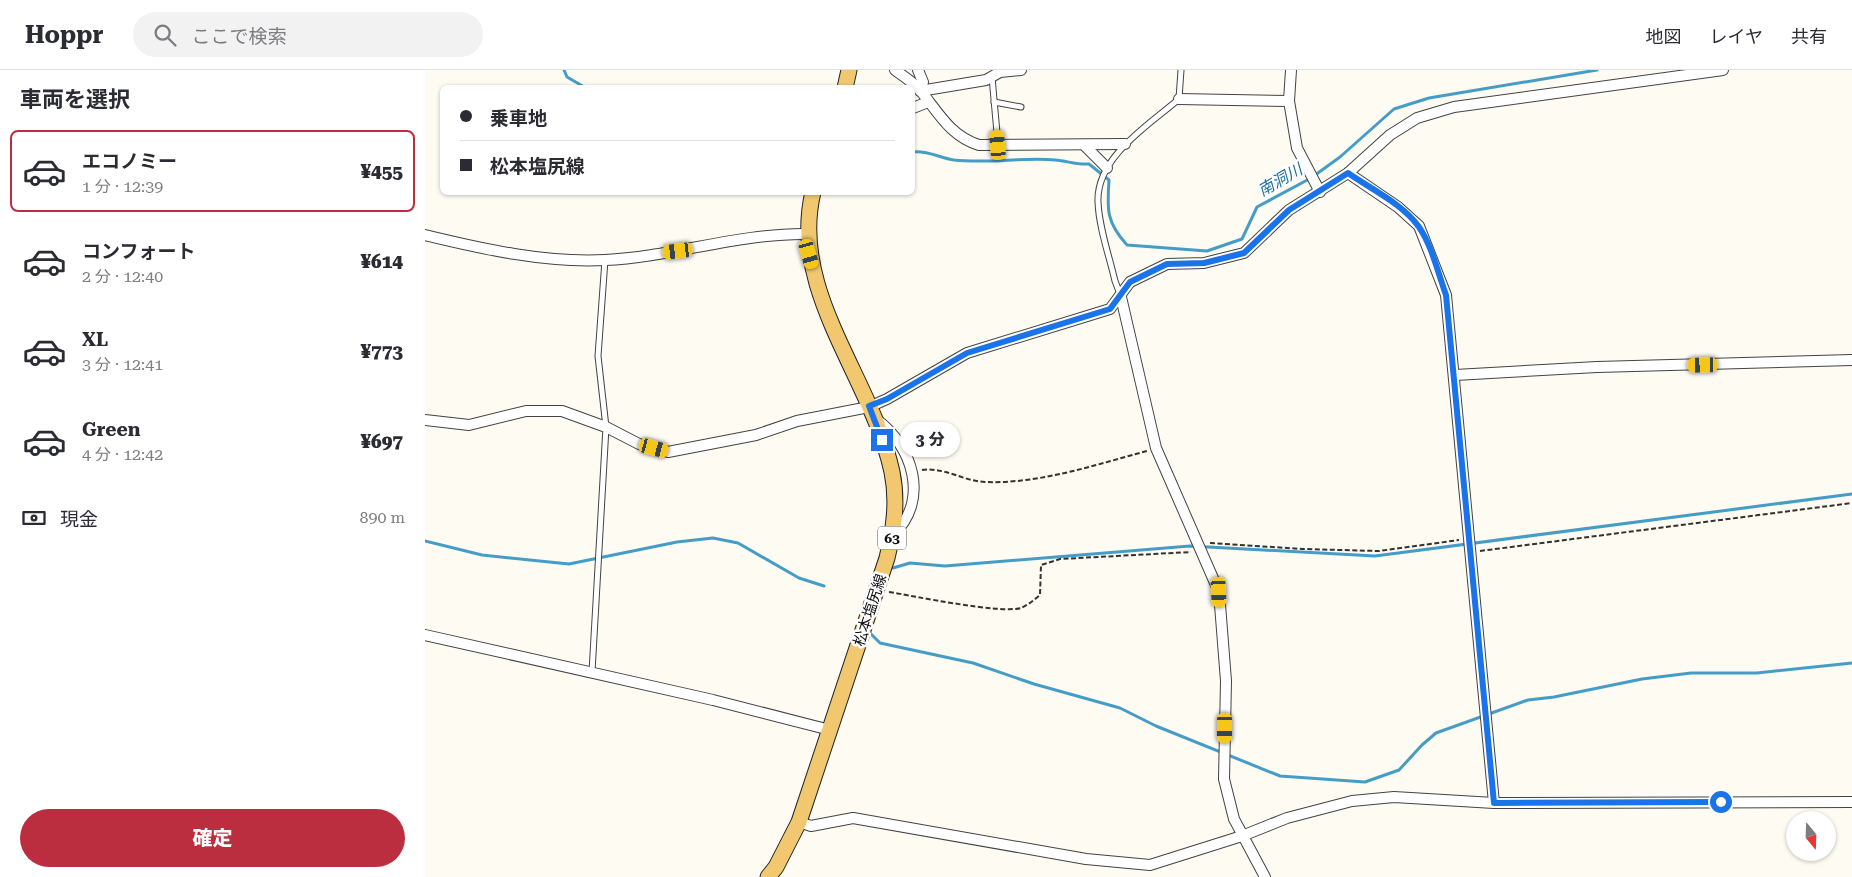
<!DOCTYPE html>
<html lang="ja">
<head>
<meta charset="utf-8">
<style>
	body { margin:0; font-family:"Roboto Serif","Noto Sans JP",serif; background:#f2f2f3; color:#2b2b33; height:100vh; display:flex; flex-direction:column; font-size:19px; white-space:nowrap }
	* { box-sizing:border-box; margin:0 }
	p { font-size:16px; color:#7c7c81 }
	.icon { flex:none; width:28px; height:28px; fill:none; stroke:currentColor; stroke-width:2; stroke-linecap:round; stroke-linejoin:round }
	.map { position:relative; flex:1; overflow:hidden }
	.side { display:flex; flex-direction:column; background:#fff; width:425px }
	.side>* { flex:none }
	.hud { position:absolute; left:15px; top:15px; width:475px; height:110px; border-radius:8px; box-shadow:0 1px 4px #0004; display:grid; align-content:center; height:110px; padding:0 20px; background:#fff }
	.needle { width:32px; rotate:161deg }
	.controls { position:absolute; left:1361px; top:741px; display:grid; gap:10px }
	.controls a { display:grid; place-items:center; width:50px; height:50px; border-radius:50%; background:#fff; box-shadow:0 1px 4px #0004; font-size:25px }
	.end { position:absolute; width:22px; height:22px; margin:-11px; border:6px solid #1a73e8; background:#fff; box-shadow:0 0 0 2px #fff }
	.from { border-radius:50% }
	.bubble { position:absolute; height:35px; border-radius:18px; background:#fff; box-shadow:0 1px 4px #0004; font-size:16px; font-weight:800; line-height:35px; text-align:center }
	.car { position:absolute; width:15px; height:30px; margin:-15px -8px; border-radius:6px; box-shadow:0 0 4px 1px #0007; background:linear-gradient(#f5c518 24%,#345 0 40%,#f5c518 0 76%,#345 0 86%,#f5c518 0) }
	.hud b { display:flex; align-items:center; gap:18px; height:48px; font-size:19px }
	.hud b+b { border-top:1px solid #e1e1e2 }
	.hud i { width:12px; height:12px; background:#2b2b33 }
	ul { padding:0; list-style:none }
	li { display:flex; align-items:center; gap:15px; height:82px; margin:0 10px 8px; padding:0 10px; border:2px solid transparent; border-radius:8px }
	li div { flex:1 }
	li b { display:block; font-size:19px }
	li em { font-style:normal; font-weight:800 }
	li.selected { border-color:#ba2e3f }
	li>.icon { width:45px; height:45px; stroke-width:1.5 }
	h2 { padding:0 20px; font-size:22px; line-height:60px }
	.pay { display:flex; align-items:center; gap:12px; height:55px; padding:0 20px; font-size:19px }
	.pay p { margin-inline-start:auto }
	.button { display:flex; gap:10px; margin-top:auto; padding:10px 20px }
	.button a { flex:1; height:58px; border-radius:30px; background:#ba2e3f; color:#fff; font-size:20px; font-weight:800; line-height:58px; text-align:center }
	header { display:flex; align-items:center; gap:30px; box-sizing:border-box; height:70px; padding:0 25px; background:#fff; border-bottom:1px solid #e1e1e2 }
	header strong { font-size:24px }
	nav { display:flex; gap:28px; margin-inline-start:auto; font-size:18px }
	.search { width:350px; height:45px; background:#f2f2f3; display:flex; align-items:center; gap:12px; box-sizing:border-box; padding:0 18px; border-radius:28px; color:#7c7c81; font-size:19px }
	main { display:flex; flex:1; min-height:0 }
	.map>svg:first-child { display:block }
</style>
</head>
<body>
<header>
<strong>Hoppr</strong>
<div class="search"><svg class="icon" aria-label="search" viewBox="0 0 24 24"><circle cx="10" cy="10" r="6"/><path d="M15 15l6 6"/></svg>ここで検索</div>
<nav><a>地図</a><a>レイヤ</a><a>共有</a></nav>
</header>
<main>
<section class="side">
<h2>車両を選択</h2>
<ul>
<li class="selected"><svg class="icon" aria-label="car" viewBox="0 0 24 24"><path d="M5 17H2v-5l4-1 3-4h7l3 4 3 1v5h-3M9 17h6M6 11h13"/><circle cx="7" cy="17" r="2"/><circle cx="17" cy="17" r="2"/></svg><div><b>エコノミー</b><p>1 分 · 12:39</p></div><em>¥455</em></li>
<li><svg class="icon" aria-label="car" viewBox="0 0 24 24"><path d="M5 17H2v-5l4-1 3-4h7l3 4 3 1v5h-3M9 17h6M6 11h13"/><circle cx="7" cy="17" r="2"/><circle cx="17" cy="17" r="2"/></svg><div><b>コンフォート</b><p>2 分 · 12:40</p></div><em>¥614</em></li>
<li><svg class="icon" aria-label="car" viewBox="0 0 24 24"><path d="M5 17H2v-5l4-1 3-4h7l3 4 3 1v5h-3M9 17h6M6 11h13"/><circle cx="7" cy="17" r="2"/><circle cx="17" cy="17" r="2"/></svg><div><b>XL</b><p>3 分 · 12:41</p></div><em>¥773</em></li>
<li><svg class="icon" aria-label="car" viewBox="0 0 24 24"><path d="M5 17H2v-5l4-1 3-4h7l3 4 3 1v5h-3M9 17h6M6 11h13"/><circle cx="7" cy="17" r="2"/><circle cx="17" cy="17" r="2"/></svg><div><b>Green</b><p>4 分 · 12:42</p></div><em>¥697</em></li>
</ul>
<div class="pay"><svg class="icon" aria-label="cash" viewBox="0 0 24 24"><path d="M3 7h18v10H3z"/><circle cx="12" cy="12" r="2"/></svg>現金<p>890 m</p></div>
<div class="button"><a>確定</a></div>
</section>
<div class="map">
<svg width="1427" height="807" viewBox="0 0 1427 807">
	<rect width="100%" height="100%" fill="#fefbf3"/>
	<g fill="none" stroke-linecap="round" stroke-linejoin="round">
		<!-- stream -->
		<g stroke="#459dc7" stroke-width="3">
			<path d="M 139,0 L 142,7 L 161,18"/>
			<path d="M 488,82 C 502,80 515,88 529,90 C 563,94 597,87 630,90 C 643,91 651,95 664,94 L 684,110 C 682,139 681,152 702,175 L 782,181 L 817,169 L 832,137 L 886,108 L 915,87 L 969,39 L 1004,28 L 1172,0"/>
			<path d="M 0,471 L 57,485 L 144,494 L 252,472 L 288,468 L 313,473 L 374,508 L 399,516"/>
			<path d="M 468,498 L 485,493 L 520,496 L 765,476 L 950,486 L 1427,424"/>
			<path d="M 445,563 L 455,573 L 548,593 L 609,614 L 695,638 L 731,656 L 855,706 L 940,712 L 974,700 L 997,675 L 1011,663 L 1103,630 L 1129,627 L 1217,609 L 1266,603 L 1332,603 L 1427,593"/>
		</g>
		<!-- lane casing -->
		<g stroke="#434343" stroke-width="7">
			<g id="lane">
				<path d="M 567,7 L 573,74"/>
				<path d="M 569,32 L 596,37"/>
				<path d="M 695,224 L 690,211 C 684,185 674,158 673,132 C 671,87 725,54 754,29 L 756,0"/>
				<path d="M 167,602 L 181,357 L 173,286 L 180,190"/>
			</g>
		</g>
		<!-- street casing -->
		<g stroke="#434343" stroke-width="12">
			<g id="street">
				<path d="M 470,0 C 478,6 488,12 495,20 C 513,42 525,66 554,75 L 700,74"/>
				<path d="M 493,0 L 498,12 L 495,21 L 561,10 L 575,2 L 596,0"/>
				<path d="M 866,0 L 864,31 L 872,78 L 895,122"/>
				<path d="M 754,29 L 864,31"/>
				<path d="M 488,38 L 503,32"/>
				<path d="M 660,76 L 682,98"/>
				<path d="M 923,103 L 973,137 L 994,156 L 1021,225 L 1069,733"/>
				<path d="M 0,165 C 58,179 119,193 180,190 C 247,187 314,163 382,164"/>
				<path d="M 696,227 L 731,378 L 794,522 L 801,611 L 799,709 L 809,749 L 840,807"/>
				<path d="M 1030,305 L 1172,297 L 1427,290"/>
				<path d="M 451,349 C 488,376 505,430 468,465"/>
				<path d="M 0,350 L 44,355 L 101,341 L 137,341 L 181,357 L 214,374 L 243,382 L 331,365 L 372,351 L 444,337 L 462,329 L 542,283 L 685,239 L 705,212 L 742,194 L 779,193 L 819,183 L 864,140 L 923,103 L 965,65 L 992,48 L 1029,37 L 1298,0"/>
				<path d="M 0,565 L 288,630 L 405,660"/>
				<path d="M 374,752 L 386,756 L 428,748 L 661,789 L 725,795 L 817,766 L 862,748 L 927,731 L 969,727 L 1069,733 L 1427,732"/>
			</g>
		</g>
		<!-- primary casing -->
		<g stroke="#212121" stroke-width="17">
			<g id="primary">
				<path d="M 420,18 L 424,0"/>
				<path d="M 343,807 L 351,797 L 374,752 L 462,488 C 469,459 473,431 467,402 C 447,308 364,222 388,122"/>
			</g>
		</g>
		<!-- path -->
		<g stroke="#323232" stroke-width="2" stroke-dasharray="5 2.5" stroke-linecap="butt">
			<path d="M 497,400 C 520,397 538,411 560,412 C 615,414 669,395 722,381"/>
			<path d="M 785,473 L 878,479 L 954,481 L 1034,470"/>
			<path d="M 1055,481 L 1427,433"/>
			<path d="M 464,522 C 489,526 575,544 596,538 C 603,535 609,530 615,525 L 616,495 L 635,489 L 766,482"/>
		</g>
		<!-- lane -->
		<use href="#lane" stroke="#fff" stroke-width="5"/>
		<!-- street -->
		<use href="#street" stroke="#fff" stroke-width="10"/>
		<!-- primary -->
		<use href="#primary" stroke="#f1c870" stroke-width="15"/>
	</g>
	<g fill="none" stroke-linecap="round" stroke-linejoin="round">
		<!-- route -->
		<path stroke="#1a73e8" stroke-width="6" d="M 457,370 L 444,336 L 462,329 L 542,283 L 685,239 L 705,212 L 742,194 L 779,193 L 819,183 L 864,140 L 923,103 C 946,119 978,134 994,157 C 1007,176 1013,203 1021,225 L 1069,733 L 1296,732"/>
	</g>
	<g text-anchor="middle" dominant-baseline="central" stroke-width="5" stroke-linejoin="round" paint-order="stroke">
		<!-- shield labels -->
		<rect fill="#fff" stroke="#585858" stroke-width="1" x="453" y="456.5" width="28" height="23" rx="4"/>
		<g font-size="14" font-weight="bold" fill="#101010">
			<text x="467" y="468">63</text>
		</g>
		<!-- street labels -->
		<g font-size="15" fill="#101010" stroke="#fff">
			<text transform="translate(445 540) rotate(-72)">松本塩尻線</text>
		</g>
		<!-- water labels -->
		<g font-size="16" font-style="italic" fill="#1e6f9c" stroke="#fff">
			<text transform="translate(855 110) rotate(-30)">南洞川</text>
		</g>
	</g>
</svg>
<div class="controls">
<a><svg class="needle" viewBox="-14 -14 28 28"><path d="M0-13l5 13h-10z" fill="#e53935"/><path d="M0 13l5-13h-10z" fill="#7c7c81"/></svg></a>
</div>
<i class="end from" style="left:1296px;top:732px"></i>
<i class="end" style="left:457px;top:370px"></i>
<div class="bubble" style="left:475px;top:352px;width:60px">3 分</div>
<i class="car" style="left:573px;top:75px;rotate:355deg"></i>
<i class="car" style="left:253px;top:181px;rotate:263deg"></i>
<i class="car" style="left:384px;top:184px;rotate:164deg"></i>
<i class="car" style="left:1278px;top:295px;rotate:269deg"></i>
<i class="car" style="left:229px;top:378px;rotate:105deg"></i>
<i class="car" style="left:794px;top:522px;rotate:177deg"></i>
<i class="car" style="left:800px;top:658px;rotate:180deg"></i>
<div class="hud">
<b><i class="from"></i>乗車地</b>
<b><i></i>松本塩尻線</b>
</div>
</div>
</main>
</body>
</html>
